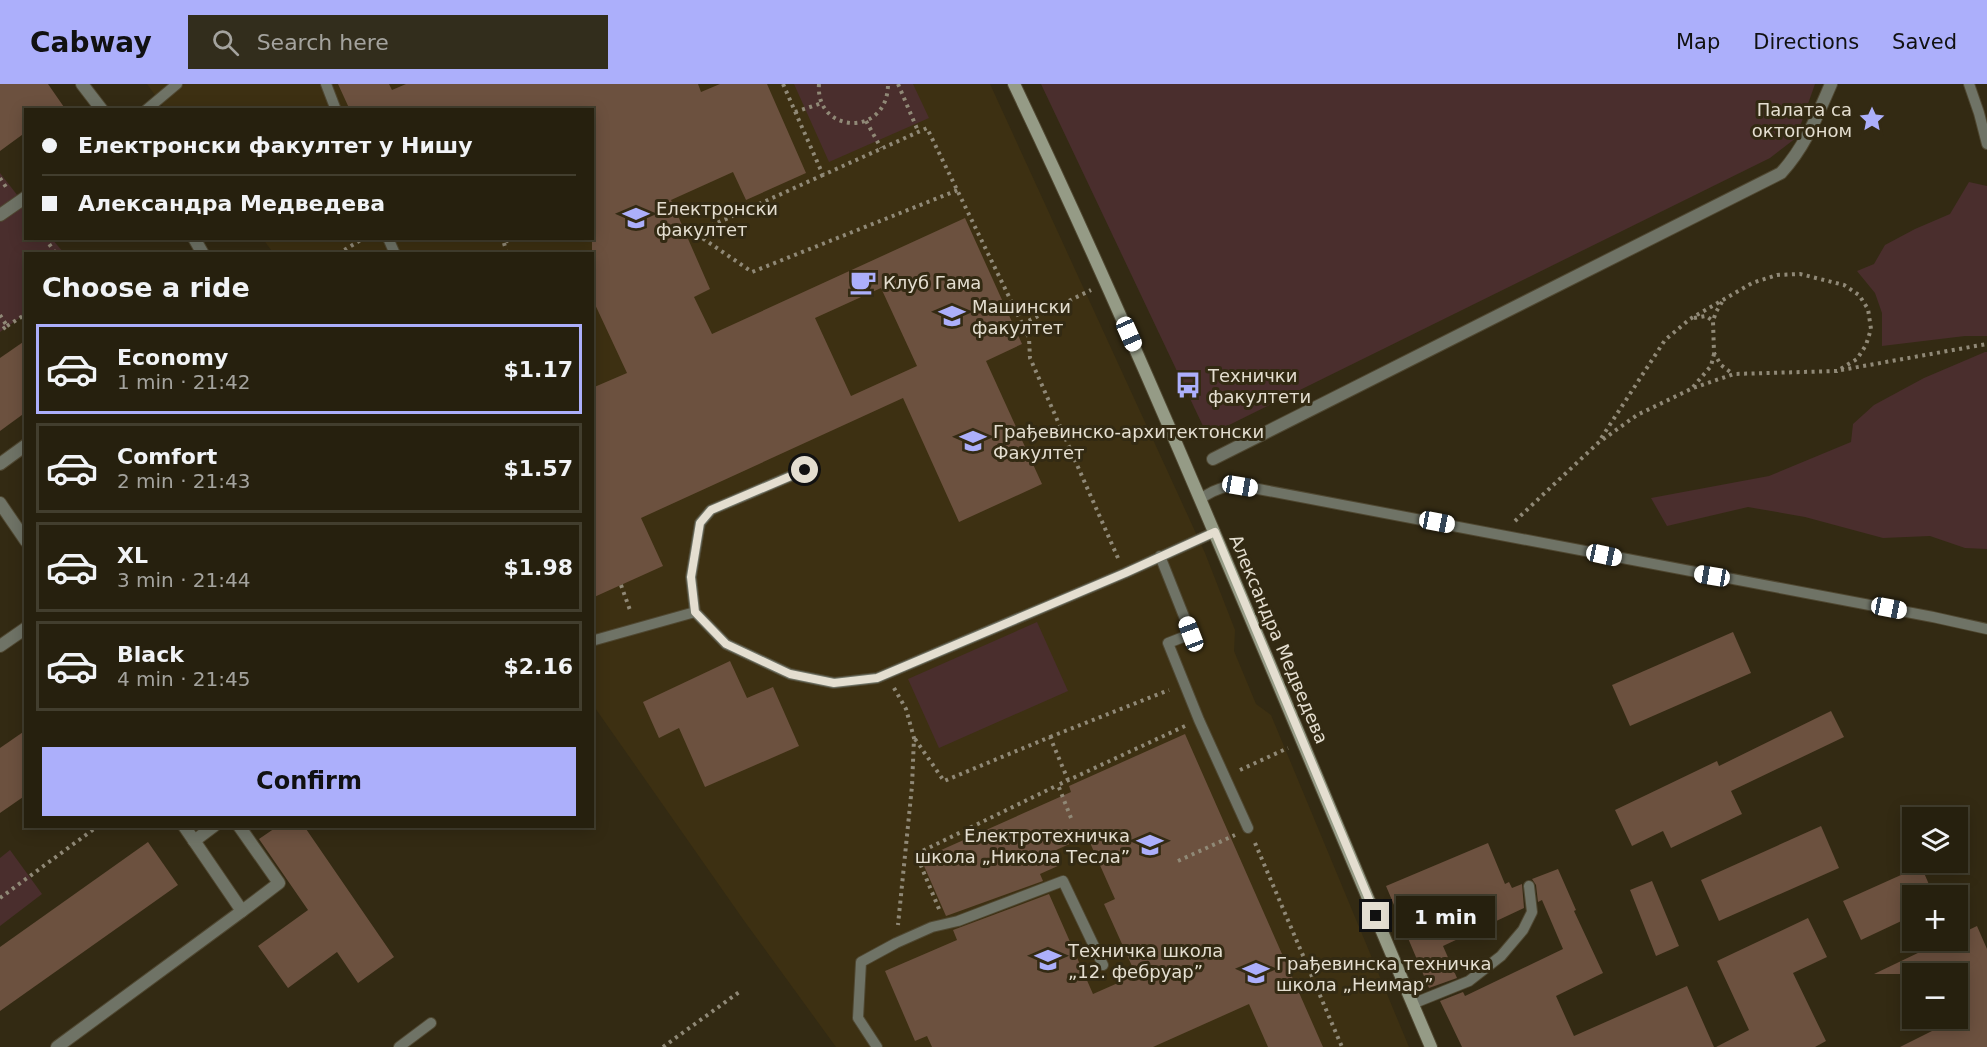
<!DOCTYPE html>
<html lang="en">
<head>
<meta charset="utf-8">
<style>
	body { margin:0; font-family:"DejaVu Sans",sans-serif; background:#322d1c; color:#f1f3f6; height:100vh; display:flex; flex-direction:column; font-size:22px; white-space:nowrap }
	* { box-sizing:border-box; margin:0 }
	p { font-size:20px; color:#a4a39e }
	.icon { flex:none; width:33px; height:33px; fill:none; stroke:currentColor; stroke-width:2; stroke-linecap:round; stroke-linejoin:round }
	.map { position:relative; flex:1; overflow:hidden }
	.drawer { position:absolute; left:24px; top:168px; width:570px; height:576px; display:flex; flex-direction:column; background:#26200e; border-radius:0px; box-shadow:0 3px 15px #0003,0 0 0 2px #423e2e }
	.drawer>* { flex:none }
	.guide { position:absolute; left:24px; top:24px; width:570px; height:132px; border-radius:0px; box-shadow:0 3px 15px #0003,0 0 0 2px #423e2e; display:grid; align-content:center; height:132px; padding:0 18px; background:#26200e }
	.tools { position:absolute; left:1902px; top:723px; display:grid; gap:12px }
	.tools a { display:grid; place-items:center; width:66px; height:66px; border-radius:0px; background:#26200e; box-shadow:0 3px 15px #0003,0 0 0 2px #423e2e; font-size:30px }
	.end { position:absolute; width:27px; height:27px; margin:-14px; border:8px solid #e4ded0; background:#111; box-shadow:0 0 0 3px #111 }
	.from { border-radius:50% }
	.bubble { position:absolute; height:42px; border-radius:0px; background:#26200e; box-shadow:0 3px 15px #0003,0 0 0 2px #423e2e; font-size:20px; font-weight:700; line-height:42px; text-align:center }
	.car { position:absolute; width:18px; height:36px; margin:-18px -9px; border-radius:8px; box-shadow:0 0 4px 2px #0007; background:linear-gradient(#fff 24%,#345 0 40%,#fff 0 76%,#345 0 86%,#fff 0) }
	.guide b { display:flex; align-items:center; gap:21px; height:57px; font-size:22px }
	.guide b+b { border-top:2px solid #423e2e }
	.guide i { width:15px; height:15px; background:#f1f3f6 }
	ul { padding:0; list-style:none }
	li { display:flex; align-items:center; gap:18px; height:90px; margin:0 12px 9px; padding:0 6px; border:3px solid #423e2e; border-radius:0px }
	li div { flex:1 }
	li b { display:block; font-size:22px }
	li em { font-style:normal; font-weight:700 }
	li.selected { border-color:#acaffb }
	li>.icon { width:54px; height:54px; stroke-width:1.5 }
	h2 { padding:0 18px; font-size:27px; line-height:72px }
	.action { display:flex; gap:12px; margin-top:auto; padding:12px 18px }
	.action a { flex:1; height:69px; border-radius:0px; background:#acaffb; color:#111; font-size:24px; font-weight:700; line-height:69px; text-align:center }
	header { display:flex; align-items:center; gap:36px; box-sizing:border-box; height:84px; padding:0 30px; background:#acaffb; color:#111 }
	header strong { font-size:28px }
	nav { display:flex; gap:33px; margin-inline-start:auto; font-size:21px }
	.search { width:420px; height:54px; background:#322d1c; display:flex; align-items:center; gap:15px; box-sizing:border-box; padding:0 21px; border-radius:0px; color:#a4a39e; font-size:22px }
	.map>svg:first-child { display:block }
</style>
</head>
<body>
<header>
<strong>Cabway</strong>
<div class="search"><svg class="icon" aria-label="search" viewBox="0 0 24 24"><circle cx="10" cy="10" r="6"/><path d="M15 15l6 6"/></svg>Search here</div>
<nav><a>Map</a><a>Directions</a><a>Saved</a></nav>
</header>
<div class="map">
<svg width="1987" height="963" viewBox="0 0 1987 963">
	<rect width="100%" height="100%" fill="#332a13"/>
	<!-- built -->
	<path fill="#3d3012" d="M 147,0 L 990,0 L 1205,469 L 1235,546 L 1234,567 L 1256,620 L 1271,631 L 1409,963 L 836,963 L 745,838 L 593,621 L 592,170 L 274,170 L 263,155 L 592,154 L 592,26 L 165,25 Z"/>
	<!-- green -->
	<g fill="#4a2e2d">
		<path d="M 794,0 L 913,0 L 929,34 L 829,78 Z"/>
		<path d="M 1041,0 L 1815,0 L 1796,54 L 1770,74 L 1227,342 L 1203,342 Z"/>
		<path d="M 0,89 L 25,121 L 26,154 L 52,155 L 64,169 L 26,170 L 25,230 L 0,248 Z"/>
		<path d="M 1969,98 L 1987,102 L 1987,252 L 1965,252 L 1882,262 L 1882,229 L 1875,209 L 1857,187 L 1874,180 L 1885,161 L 1915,145 L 1950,130 Z"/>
		<path d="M 1985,268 L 1987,268 L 1987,465 L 1965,464 L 1930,452 L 1883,454 L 1805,433 L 1748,423 L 1667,442 L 1651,414 L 1769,392 L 1851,358 L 1853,340 L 1874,321 L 1924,294 Z"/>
		<path d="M 1037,538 L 1068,607 L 939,664 L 908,595 Z"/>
		<path d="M 10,766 L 42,810 L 0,842 L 0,774 Z"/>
	</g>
	<!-- building -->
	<g fill="#6c513f" fill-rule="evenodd">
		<path d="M 0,0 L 48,0 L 66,26 L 26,26 L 26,48 L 0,67 Z"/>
		<path d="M 338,0 L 389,0 L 392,6 L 406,0 L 698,0 L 701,8 L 720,0 L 767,0 L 806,89 L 746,116 L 733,88 L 671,116 L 710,205 L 694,213 L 712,250 L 965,134 L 1022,260 L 986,277 L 1042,400 L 959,438 L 903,314 L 641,434 L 663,482 L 592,514 L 592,304 L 627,289 L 592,214 L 592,26 L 346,26 L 349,24 ZM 881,204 L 917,282 L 851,312 L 815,234 Z"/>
		<path d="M 26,256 L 26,328 L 0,347 L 0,274 Z"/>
		<path d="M 1733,548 L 1751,589 L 1630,642 L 1612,601 Z"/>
		<path d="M 730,577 L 747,614 L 773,603 L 799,662 L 705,703 L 679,644 L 659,654 L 643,618 Z"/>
		<path d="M 1831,627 L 1844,653 L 1731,707 L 1742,730 L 1671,764 L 1663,747 L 1632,762 L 1615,726 L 1717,677 L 1719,682 Z"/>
		<path d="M 26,646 L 26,711 L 0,729 L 0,664 Z"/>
		<path d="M 1185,650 L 1323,963 L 1268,963 L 1249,920 L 1153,963 L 932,963 L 927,952 L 915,957 L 885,887 L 957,856 L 953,846 L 1049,810 L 1093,910 L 1136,891 L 1104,820 L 1115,815 L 1087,752 L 1054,767 L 1060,781 L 1040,790 L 1043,797 L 946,832 L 921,775 L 1071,708 L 1069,702 Z"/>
		<path d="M 278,742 L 304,742 L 394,873 L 358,899 L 337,868 L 288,904 L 258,862 L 308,826 L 259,755 Z"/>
		<path d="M 1821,742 L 1839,784 L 1719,837 L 1701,796 Z"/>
		<path d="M 148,758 L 178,801 L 0,927 L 0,863 Z"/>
		<path d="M 1488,759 L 1505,800 L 1509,798 L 1512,804 L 1522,800 L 1524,824 L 1443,862 L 1457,894 L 1429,904 L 1386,802 Z"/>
		<path d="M 1921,782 L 1934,812 L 1912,812 L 1912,832 L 1861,856 L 1843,817 Z"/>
		<path d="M 1558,785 L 1576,826 L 1574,827 L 1603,889 L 1556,912 L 1574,952 L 1687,902 L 1714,963 L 1462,963 L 1440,917 L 1463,908 L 1465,912 L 1563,865 L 1542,816 L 1538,818 L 1536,801 L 1532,795 Z"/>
		<path d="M 1652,797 L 1679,862 L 1656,872 L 1630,806 Z"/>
		<path d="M 1808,834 L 1827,873 L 1793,889 L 1826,957 L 1815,963 L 1716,963 L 1749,946 L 1717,877 Z"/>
		<path d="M 1977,842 L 1987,865 L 1987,963 L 1900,963 L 1958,934 L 1958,890 L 1874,890 L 1945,856 L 1958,856 L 1958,851 Z"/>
	</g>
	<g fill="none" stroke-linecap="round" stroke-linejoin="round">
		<!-- service casing -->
		<g stroke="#4f4731" stroke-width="12">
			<g id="service">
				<path d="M 326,0 L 336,26"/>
				<path d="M 1969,0 L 1979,29 L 1987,60"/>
				<path d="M 146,26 L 177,0"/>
				<path d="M 388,154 L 395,170"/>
				<path d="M 805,386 L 711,426 L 700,439 L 691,493 L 695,528 L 726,560 L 790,590 L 834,599 L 877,594 L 1125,489 L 1215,448"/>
				<path d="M 1200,415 C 1220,402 1229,400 1253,404 L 1933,533 L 1987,545"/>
				<path d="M 1160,472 L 1191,550 L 1168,559 L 1199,636 L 1248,744"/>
				<path d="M 592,554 L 595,556 L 695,528"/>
				<path d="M 1412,920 L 1469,897 L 1501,872 L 1523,846 L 1532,828 L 1529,802"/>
				<path d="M 399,963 L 431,939"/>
				<path d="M 877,963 L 858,934 L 861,878 L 896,859 L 932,843 L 958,837 L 1063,797 L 1103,881"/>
			</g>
		</g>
		<!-- pedestrian casing -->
		<g stroke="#4f4731" stroke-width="14">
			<g id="pedestrian">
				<path d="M 0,131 L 26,113"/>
				<path d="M 1213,375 L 1781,89 C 1805,63 1817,32 1831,0"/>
			</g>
		</g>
		<!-- minor casing -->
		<g stroke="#4f4731" stroke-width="14">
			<g id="minor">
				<path d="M 82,0 L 102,26"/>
				<path d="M 194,154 L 203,170"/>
				<path d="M 0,380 L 26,361"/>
				<path d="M 0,419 L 26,457"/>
				<path d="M 0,562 L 26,544"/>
				<path d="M 239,742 L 279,799 L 242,827"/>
				<path d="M 194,757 L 214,742"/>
				<path d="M 57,963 L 242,827 L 184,742"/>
			</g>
		</g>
		<!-- secondary casing -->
		<g stroke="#4f4731" stroke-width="14">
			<path id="secondary" d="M 1014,0 C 1165,316 1293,641 1431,963"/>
		</g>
		<!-- path -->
		<g stroke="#908977" stroke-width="4" stroke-dasharray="3 4.5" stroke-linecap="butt">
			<path d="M 783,0 L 823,91 L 927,44 L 1029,254 L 1030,274 L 1118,474"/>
			<path d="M 819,0 C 815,50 888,54 888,0"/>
			<path d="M 898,0 L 918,47"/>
			<path d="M 795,28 L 822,19"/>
			<path d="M 866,37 L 881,64"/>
			<path d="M 823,91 L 695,149 L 752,188 L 958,106"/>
			<path d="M 0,94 L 8,106"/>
			<path d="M 687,152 L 695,149"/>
			<path d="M 45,154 L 56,170"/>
			<path d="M 502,154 L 504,159 L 511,154"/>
			<path d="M 504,159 L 507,170"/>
			<path d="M 338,170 L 364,154"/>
			<path d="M 1722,218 L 1716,228 L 1713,237 L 1714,269 L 1721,281 L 1733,290"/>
			<path d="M 0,231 L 7,242 L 0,247"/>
			<path d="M 1694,234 L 1706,232 L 1713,237"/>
			<path d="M 1022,240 L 1091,206"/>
			<path d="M 7,242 L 26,230"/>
			<path d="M 1841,286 L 1987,260"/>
			<path d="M 1693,303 L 1711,282 L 1714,270"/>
			<path d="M 1515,437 L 1598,359 L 1637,331 L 1693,304 L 1734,290 L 1837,287 L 1857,275 L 1866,261 L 1871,245 L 1868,225 L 1859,211 L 1844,201 L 1800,190 L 1777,191 L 1752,199 L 1690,235 L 1665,256 L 1598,359"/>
			<path d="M 621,501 L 631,529"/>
			<path d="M 894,604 L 906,625 L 914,654 L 912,702 L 898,841"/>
			<path d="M 1050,653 L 1169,606"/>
			<path d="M 915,655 L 944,697 L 1050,653 L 1068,696"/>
			<path d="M 1240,686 L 1288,664"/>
			<path d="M 1071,734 L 1058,701 L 1185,642"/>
			<path d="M 1255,759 L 1342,963"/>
			<path d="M 1178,777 L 1235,751"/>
			<path d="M 0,814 L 98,742"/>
			<path d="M 939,825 L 916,770 L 1058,701"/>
			<path d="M 663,963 L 742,906"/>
		</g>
		<!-- service -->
		<use href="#service" stroke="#6f7366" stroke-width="10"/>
		<!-- pedestrian -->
		<use href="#pedestrian" stroke="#6f7366" stroke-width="12"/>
		<!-- minor -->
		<use href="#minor" stroke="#6f7366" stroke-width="12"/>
		<!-- secondary -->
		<use href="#secondary" stroke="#959b86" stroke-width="12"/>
	</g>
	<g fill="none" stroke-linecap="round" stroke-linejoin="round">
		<!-- route -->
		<path stroke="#e4ded0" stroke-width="8" d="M 805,386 L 711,426 L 700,439 L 691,493 L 695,528 L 726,560 L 790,590 L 834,599 L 877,594 L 1125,489 L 1215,448 L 1376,832"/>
	</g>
	<!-- icons -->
	<defs>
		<g id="sight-bare" transform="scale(2.07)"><path d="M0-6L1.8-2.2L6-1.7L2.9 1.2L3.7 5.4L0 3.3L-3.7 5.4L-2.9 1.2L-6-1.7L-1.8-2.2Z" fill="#acaffb" stroke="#332a13" stroke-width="2.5" paint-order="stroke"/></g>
		<g id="university-bare" transform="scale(2.07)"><path d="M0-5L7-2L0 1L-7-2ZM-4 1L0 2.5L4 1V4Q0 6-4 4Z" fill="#acaffb" stroke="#332a13" stroke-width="2.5" paint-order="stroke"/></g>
		<g id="cafe-bare" transform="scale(2.07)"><path d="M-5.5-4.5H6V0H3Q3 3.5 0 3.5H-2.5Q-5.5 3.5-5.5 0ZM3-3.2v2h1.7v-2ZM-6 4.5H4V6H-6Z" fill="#acaffb" stroke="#332a13" stroke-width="2.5" paint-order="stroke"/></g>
		<g id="bus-bare" transform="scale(2.07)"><path d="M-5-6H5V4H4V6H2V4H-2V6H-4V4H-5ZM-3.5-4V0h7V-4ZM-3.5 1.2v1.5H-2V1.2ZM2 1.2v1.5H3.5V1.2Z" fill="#acaffb" stroke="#332a13" stroke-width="2.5" paint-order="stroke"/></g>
		<g id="school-bare" transform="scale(2.07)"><path d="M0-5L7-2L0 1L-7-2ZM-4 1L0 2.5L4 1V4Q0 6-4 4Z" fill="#acaffb" stroke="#332a13" stroke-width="2.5" paint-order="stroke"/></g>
	</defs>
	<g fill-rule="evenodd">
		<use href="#sight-bare" x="1872" y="35"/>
		<use href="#university-bare" x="636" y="134"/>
		<use href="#cafe-bare" x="863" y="198"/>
		<use href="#university-bare" x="952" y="232"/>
		<use href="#bus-bare" x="1188" y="301"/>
		<use href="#university-bare" x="973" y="357"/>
		<use href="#school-bare" x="1150" y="761"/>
		<use href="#school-bare" x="1048" y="876"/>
		<use href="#school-bare" x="1256" y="889"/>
	</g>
	<g text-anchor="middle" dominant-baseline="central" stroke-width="6" stroke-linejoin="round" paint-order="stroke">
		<!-- poi labels -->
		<g font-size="18" fill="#e4ded0" stroke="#332a13" text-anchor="start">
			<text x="1852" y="25" text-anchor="end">Палата са<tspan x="1852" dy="21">октогоном</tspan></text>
			<text x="656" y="124">Електронски<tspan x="656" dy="21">факултет</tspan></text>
			<text x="883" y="198">Клуб Гама</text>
			<text x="972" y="222">Машински<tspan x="972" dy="21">факултет</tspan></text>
			<text x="1208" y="291">Технички<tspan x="1208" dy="21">факултети</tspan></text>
			<text x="993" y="347">Грађевинско-архитектонски<tspan x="993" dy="21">Факултет</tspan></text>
			<text x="1130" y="751" text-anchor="end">Електротехничка<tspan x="1130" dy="21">школа „Никола Тесла”</tspan></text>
			<text x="1068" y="866">Техничка школа<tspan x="1068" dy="21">„12. фебруар”</tspan></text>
			<text x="1276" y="879">Грађевинска техничка<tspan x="1276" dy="21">школа „Неимар”</tspan></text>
		</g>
		<!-- street labels -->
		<g font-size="18" fill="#e4ded0" stroke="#332a13">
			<text transform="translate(1279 555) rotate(67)">Александра Медведева</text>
		</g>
	</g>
</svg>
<div class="tools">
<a><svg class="icon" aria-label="layers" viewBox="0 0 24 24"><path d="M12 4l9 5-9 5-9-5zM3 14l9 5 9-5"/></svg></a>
<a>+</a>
<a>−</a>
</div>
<i class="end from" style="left:805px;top:386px"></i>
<i class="end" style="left:1376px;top:832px"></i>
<div class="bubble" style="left:1396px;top:812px;width:99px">1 min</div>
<i class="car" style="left:1129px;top:250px;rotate:156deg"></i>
<i class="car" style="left:1240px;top:402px;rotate:100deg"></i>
<i class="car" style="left:1437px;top:438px;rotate:101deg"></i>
<i class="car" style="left:1604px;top:471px;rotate:102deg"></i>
<i class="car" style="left:1712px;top:492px;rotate:280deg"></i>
<i class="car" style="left:1889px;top:524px;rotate:101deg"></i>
<i class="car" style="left:1191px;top:550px;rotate:339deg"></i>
<div class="guide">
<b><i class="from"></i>Електронски факултет у Нишу</b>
<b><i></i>Александра Медведева</b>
</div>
<section class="drawer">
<h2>Choose a ride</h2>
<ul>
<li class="selected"><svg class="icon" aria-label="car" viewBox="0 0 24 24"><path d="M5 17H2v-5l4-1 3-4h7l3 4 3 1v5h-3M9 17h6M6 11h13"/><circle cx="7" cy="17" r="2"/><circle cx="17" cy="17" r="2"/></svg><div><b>Economy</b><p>1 min · 21:42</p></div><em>$1.17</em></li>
<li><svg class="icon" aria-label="car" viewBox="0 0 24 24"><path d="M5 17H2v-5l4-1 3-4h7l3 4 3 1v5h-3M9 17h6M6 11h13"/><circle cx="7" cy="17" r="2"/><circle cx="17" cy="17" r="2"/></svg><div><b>Comfort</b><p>2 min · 21:43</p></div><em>$1.57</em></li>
<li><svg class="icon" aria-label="car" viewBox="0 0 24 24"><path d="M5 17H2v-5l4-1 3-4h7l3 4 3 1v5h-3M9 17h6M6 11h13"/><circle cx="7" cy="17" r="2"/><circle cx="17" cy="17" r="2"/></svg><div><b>XL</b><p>3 min · 21:44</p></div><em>$1.98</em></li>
<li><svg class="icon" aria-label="car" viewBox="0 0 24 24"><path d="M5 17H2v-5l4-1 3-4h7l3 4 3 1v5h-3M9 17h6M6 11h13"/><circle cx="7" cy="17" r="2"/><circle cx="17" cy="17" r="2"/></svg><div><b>Black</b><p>4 min · 21:45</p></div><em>$2.16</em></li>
</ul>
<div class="action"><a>Confirm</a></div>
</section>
</div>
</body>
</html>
